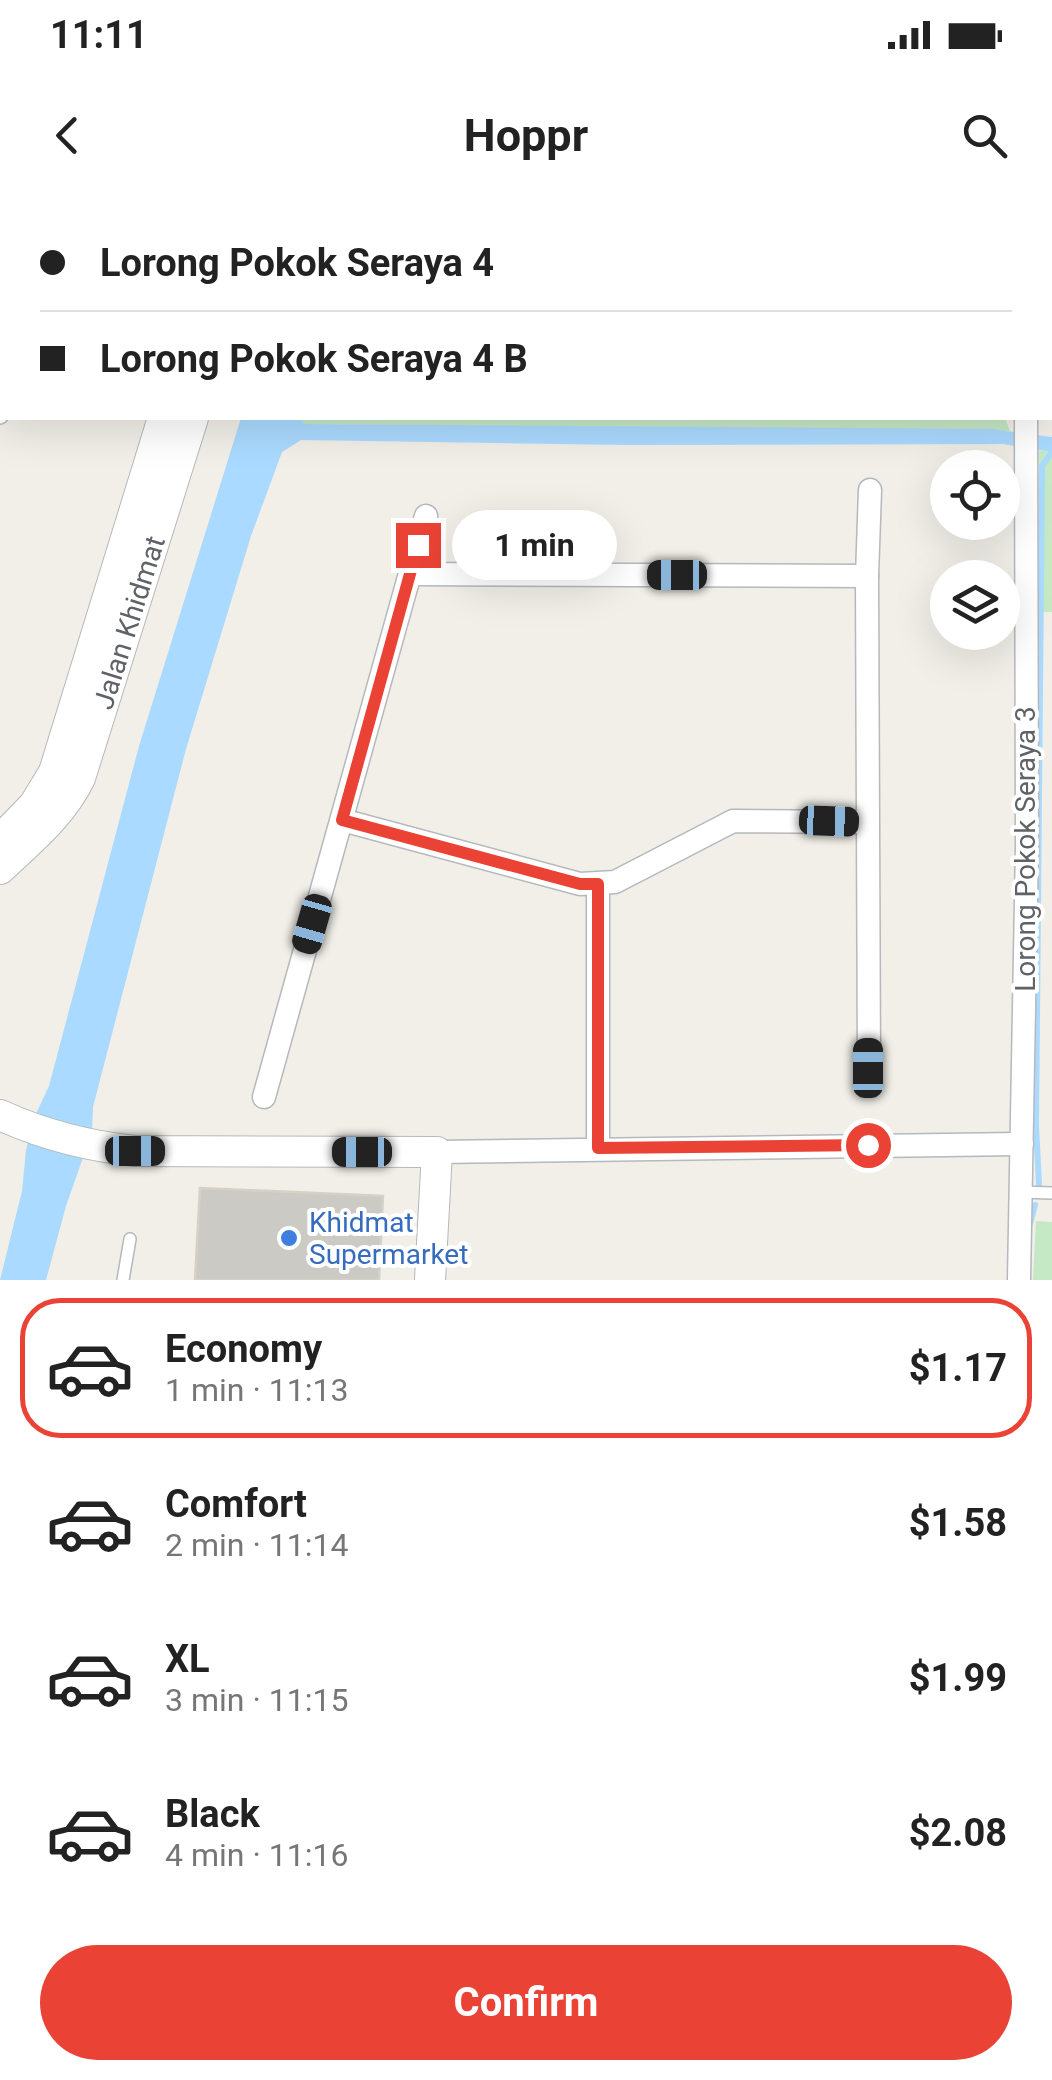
<!DOCTYPE html>
<html lang="en">
<head>
<meta charset="utf-8">
<style>
	body { margin:0; font-family:Roboto,sans-serif; background:#f6f6f6; color:#222; height:100vh; display:flex; flex-direction:column; font-size:38px; white-space:nowrap }
	* { box-sizing:border-box; margin:0 }
	p { font-size:32px; color:#767676 }
	.icon { flex:none; width:55px; height:55px; fill:none; stroke:currentColor; stroke-width:2; stroke-linecap:round; stroke-linejoin:round }
	.map { position:relative; height:1080px; overflow:hidden }
	.side { display:flex; flex-direction:column; background:#fff; flex:1 }
	.side>* { flex:none }
	.hud { position:absolute; left:0px; top:0px; width:1052px; height:220px; box-shadow:0 10px 40px #0002; display:grid; align-content:center; height:220px; padding:0 40px; background:#fff }
	.buttons { position:absolute; left:930px; top:250px; display:grid; gap:20px }
	.buttons a { display:grid; place-items:center; width:90px; height:90px; border-radius:50%; background:#fff; box-shadow:0 10px 40px #0002; font-size:50px }
	.end { position:absolute; width:45px; height:45px; margin:-22px; border:12px solid #ea4335; background:#fff; box-shadow:0 0 0 5px #fff }
	.from { border-radius:50% }
	.bubble { position:absolute; height:70px; border-radius:35px; background:#fff; box-shadow:0 10px 40px #0002; font-size:32px; font-weight:700; line-height:70px; text-align:center }
	.car { position:absolute; width:30px; height:60px; margin:-30px -15px; border-radius:12px; box-shadow:0 0 8px 2px #0007; background:linear-gradient(#222 24%,#8ab4d8 0 40%,#222 0 76%,#8ab4d8 0 86%,#222 0) }
	.hud b { display:flex; align-items:center; gap:35px; height:95px; font-size:38px }
	.hud b+b { border-top:2px solid #e0e0e0 }
	.hud i { width:25px; height:25px; background:#222 }
	ul { padding:18px 0 0; list-style:none }
	li { display:flex; align-items:center; gap:30px; height:140px; margin:0 20px 15px; padding:0 20px; border:5px solid transparent; border-radius:40px }
	li div { flex:1 }
	li b { display:block; font-size:38px }
	li em { font-style:normal; font-weight:700 }
	li.active { border-color:#ea4335 }
	li>.icon { width:90px; height:90px; stroke-width:1.5 }
	.cta { display:flex; gap:20px; margin-top:auto; padding:20px 40px }
	.cta a { flex:1; height:115px; border-radius:60px; background:#ea4335; color:#fff; font-size:40px; font-weight:700; line-height:115px; text-align:center }
	.status { display:flex; justify-content:space-between; align-items:center; height:70px; padding:0 50px; background:#fff; direction:ltr }
	.status svg { height:28px; fill:currentColor }
	header { display:flex; justify-content:space-between; align-items:center; height:130px; padding:0 40px; background:#fff; font-size:45px; font-weight:700 }
	.map>svg:first-child { display:block }
</style>
</head>
<body>
<div class="status"><b>11:11</b><svg viewBox="0 0 49 12"><path d="M0 12V9h3v3zM5 12V6h3v6zM10 12V3h3v9zM15 12V0h3v12zM26 1h20v11H26zM47 4h2v5h-2z"/></svg></div>
<header><svg class="icon" aria-label="back" viewBox="0 0 24 24"><path d="M15 5l-7 7 7 7"/></svg>Hoppr<svg class="icon" aria-label="search" viewBox="0 0 24 24"><circle cx="10" cy="10" r="6"/><path d="M15 15l6 6"/></svg></header>
<div class="map">
<svg width="1052" height="1080" viewBox="0 0 1052 1080">
	<rect width="100%" height="100%" fill="#f1efe8"/>
	<!-- green -->
	<g fill="#c5e8c5">
		<path d="M 299,218 L 1005,218 L 1010,231 L 305,224 Z"/>
		<path d="M 1039,250 L 1052,252 L 1052,412 L 1040,412 Z"/>
		<path d="M 1036,1021 L 1052,1022 L 1052,1080 L 1033,1080 Z"/>
	</g>
	<!-- water -->
	<path fill="#aadaff" d="M 241,218 L 299,218 L 305,224 L 992,229 L 1052,237 L 1052,252 L 1003,244 L 625,245 L 301,240 L 282,252 L 251,336 L 186,549 L 93,907 L 92,932 L 66,1006 L 46,1080 L 0,1080 L 22,991 L 26,950 L 35,916 L 49,886 L 139,546 Z"/>
	<g fill="none" stroke-linecap="round" stroke-linejoin="round">
		<!-- stream -->
		<g stroke="#aadaff" stroke-width="6">
			<path d="M 1039,984 L 1036,926 L 1042,266 L 1052,252"/>
			<path d="M 1030,1024 L 1035,1005"/>
		</g>
	</g>
	<!-- building -->
	<path fill="#cccac5" stroke="#d6d1c6" stroke-width="2.5" d="M 200,988 L 383,996 L 379,1080 L 195,1080 Z"/>
	<g fill="none" stroke-linecap="round" stroke-linejoin="round">
		<!-- service casing -->
		<g stroke="#b5b8bc" stroke-width="14">
			<g id="service">
				<path d="M 0,218 L 2,217"/>
				<path d="M 1020,992 L 1052,993"/>
				<path d="M 123,1080 L 130,1039"/>
			</g>
		</g>
		<!-- minor casing -->
		<g stroke="#b5b8bc" stroke-width="25">
			<g id="minor">
				<path d="M 869,0 L 869,2"/>
				<path d="M 539,2 L 540,0"/>
				<path d="M 1027,2 L 1027,0"/>
				<path d="M 1050,74 L 1052,74"/>
				<path d="M 411,374 L 867,376"/>
				<path d="M 342,620 L 580,684 L 615,682 L 733,621 L 867,622"/>
				<path d="M 598,684 L 598,948"/>
				<path d="M 869,868 L 867,376 L 870,290"/>
				<path d="M 264,897 L 426,316"/>
				<path d="M 437,952 L 1022,944"/>
				<path d="M 1019,1080 L 1027,645 L 1026,218"/>
			</g>
		</g>
		<!-- tertiary casing -->
		<g stroke="#b5b8bc" stroke-width="32">
			<g id="tertiary">
				<path d="M 235,2 L 236,0"/>
				<path d="M 264,2 L 265,0"/>
				<path d="M 0,640 L 34,605 L 54,572 L 163,218"/>
				<path id="s1" d="M 0,669 C 30,641 62,615 80,578 L 193,218"/>
				<path d="M 0,915 C 44,935 87,946 135,951 L 437,952 L 430,1080"/>
			</g>
		</g>
		<!-- service -->
		<use href="#service" stroke="#fff" stroke-width="11"/>
		<!-- minor -->
		<use href="#minor" stroke="#fff" stroke-width="22"/>
		<!-- tertiary -->
		<use href="#tertiary" stroke="#fff" stroke-width="30"/>
	</g>
	<g fill="none" stroke-linecap="round" stroke-linejoin="round">
		<!-- route -->
		<path stroke="#ea4335" stroke-width="12" d="M 418,345 L 342,620 L 580,684 L 598,684 L 598,948 L 868,945"/>
	</g>
	<!-- markers -->
	<circle fill="#3f7fe0" stroke="#fff" stroke-width="4" cx="289" cy="1038" r="10"/>
	<g text-anchor="middle" dominant-baseline="central" stroke-width="8" stroke-linejoin="round" paint-order="stroke">
		<!-- street labels -->
		<g font-size="28" fill="#5f6368" stroke="#fff">
			<text stroke="none"><textPath href="#s1" startOffset="285">Jalan Khidmat</textPath></text>
			<text transform="translate(1025 649) rotate(-90)">Lorong Pokok Seraya 3</text>
		</g>
		<!-- shop labels -->
		<g font-size="28" fill="#366cbe" stroke="#fff" text-anchor="start">
			<text x="309" y="1022">Khidmat<tspan x="309" dy="32">Supermarket</tspan></text>
		</g>
	</g>
</svg>
<div class="buttons">
<a><svg class="icon" aria-label="locate" viewBox="0 0 24 24"><circle cx="12" cy="12" r="6"/><path d="M12 2v4M12 18v4M2 12h4M18 12h4"/></svg></a>
<a><svg class="icon" aria-label="layers" viewBox="0 0 24 24"><path d="M12 4l9 5-9 5-9-5zM3 14l9 5 9-5"/></svg></a>
</div>
<i class="end from" style="left:868px;top:945px"></i>
<i class="end" style="left:418px;top:345px"></i>
<div class="bubble" style="left:452px;top:310px;width:165px">1 min</div>
<i class="car" style="left:677px;top:375px;rotate:270deg"></i>
<i class="car" style="left:829px;top:621px;rotate:92deg"></i>
<i class="car" style="left:312px;top:724px;rotate:196deg"></i>
<i class="car" style="left:868px;top:868px;rotate:0deg"></i>
<i class="car" style="left:135px;top:951px;rotate:90deg"></i>
<i class="car" style="left:362px;top:952px;rotate:270deg"></i>
<div class="hud">
<b><i class="from"></i>Lorong Pokok Seraya 4</b>
<b><i></i>Lorong Pokok Seraya 4 B</b>
</div>
</div>
<section class="side">
<ul>
<li class="active"><svg class="icon" aria-label="car" viewBox="0 0 24 24"><path d="M5 17H2v-5l4-1 3-4h7l3 4 3 1v5h-3M9 17h6M6 11h13"/><circle cx="7" cy="17" r="2"/><circle cx="17" cy="17" r="2"/></svg><div><b>Economy</b><p>1 min · 11:13</p></div><em>$1.17</em></li>
<li><svg class="icon" aria-label="car" viewBox="0 0 24 24"><path d="M5 17H2v-5l4-1 3-4h7l3 4 3 1v5h-3M9 17h6M6 11h13"/><circle cx="7" cy="17" r="2"/><circle cx="17" cy="17" r="2"/></svg><div><b>Comfort</b><p>2 min · 11:14</p></div><em>$1.58</em></li>
<li><svg class="icon" aria-label="car" viewBox="0 0 24 24"><path d="M5 17H2v-5l4-1 3-4h7l3 4 3 1v5h-3M9 17h6M6 11h13"/><circle cx="7" cy="17" r="2"/><circle cx="17" cy="17" r="2"/></svg><div><b>XL</b><p>3 min · 11:15</p></div><em>$1.99</em></li>
<li><svg class="icon" aria-label="car" viewBox="0 0 24 24"><path d="M5 17H2v-5l4-1 3-4h7l3 4 3 1v5h-3M9 17h6M6 11h13"/><circle cx="7" cy="17" r="2"/><circle cx="17" cy="17" r="2"/></svg><div><b>Black</b><p>4 min · 11:16</p></div><em>$2.08</em></li>
</ul>
<div class="cta"><a>Confirm</a></div>
</section>
</body>
</html>
